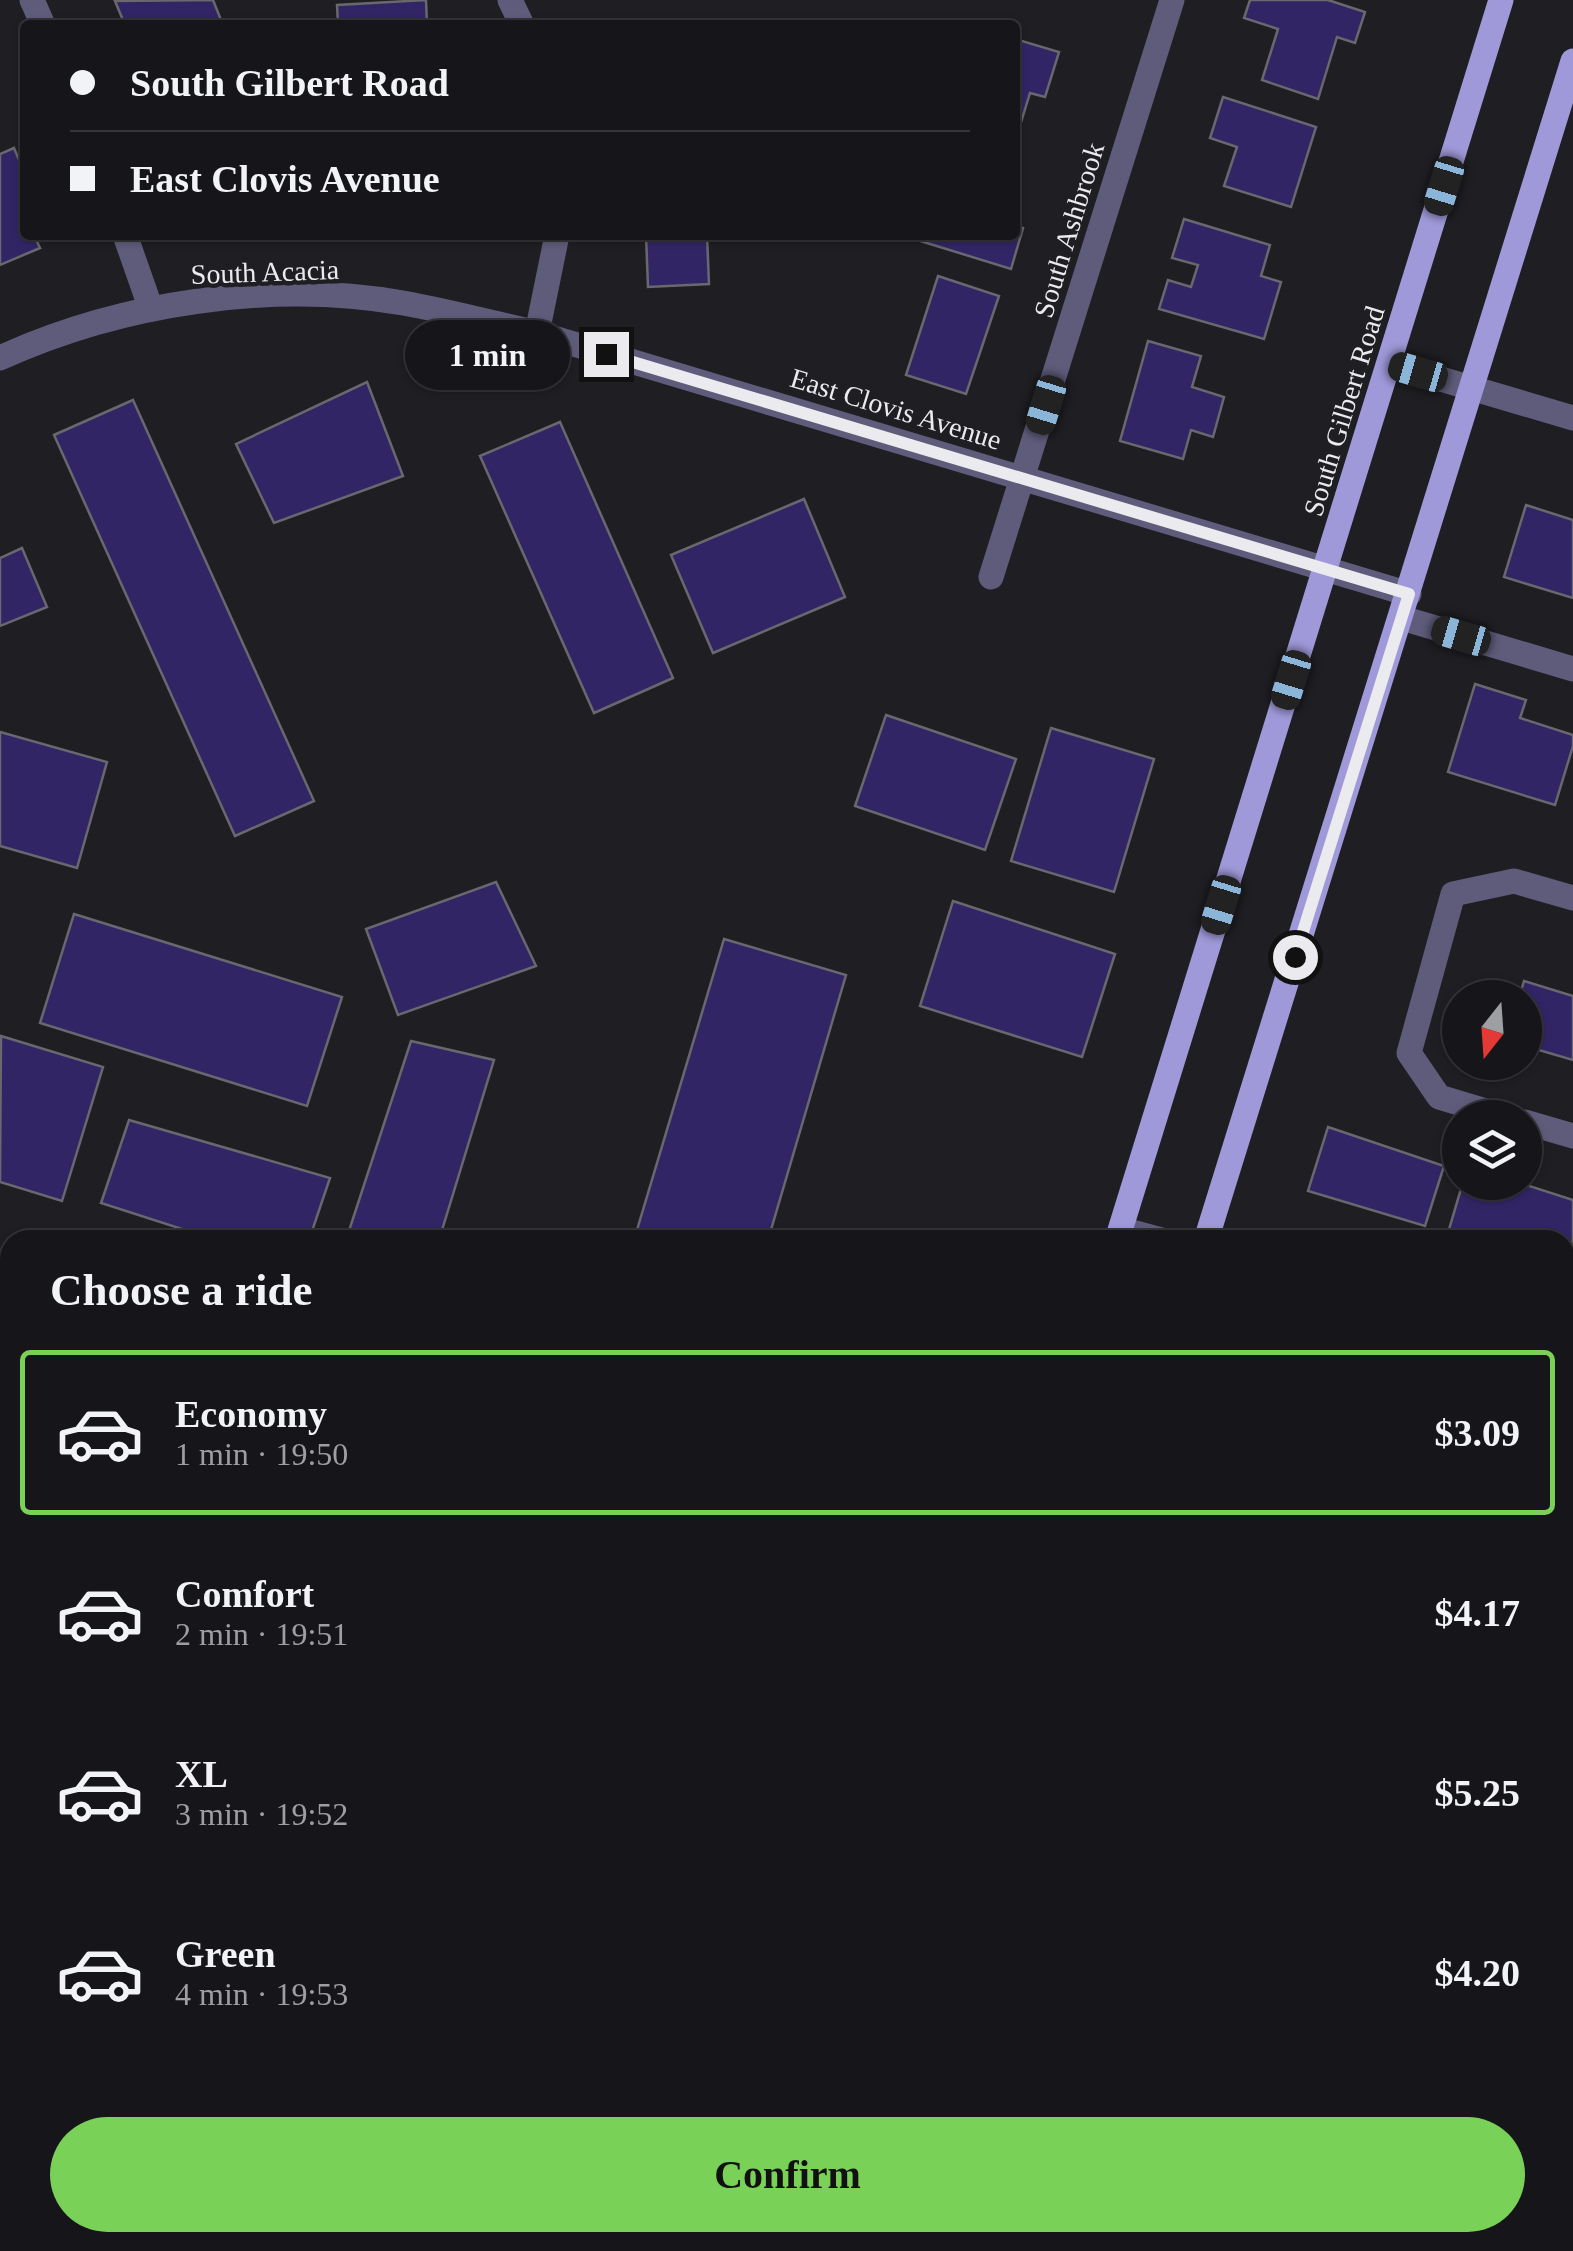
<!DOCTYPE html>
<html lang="en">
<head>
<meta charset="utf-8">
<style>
	body { margin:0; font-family:Georgia,serif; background:#232327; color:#f1f3f6; height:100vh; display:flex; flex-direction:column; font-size:38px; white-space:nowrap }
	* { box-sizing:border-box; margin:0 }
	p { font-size:32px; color:#9e9fa2 }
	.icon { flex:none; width:55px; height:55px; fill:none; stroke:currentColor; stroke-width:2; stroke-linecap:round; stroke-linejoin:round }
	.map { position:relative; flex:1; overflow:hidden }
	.panel { position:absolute; left:0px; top:1230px; width:1575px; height:1022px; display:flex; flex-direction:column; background:#16161a; border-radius:30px 30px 0 0; box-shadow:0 2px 8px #0004,0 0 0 2px #353539 }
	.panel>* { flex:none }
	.banner { position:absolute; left:20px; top:20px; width:1000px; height:220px; border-radius:10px; box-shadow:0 2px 8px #0004,0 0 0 2px #353539; display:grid; align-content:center; height:220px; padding:0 50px; background:#16161a }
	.needle { width:65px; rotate:197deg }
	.buttons { position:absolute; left:1442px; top:980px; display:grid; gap:20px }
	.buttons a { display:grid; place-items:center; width:100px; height:100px; border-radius:50%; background:#16161a; box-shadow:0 2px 8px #0004,0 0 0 2px #353539; font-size:50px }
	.end { position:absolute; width:45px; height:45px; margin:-22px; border:12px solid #ebebef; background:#111; box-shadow:0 0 0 5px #111 }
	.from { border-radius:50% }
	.bubble { position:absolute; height:70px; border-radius:35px; background:#16161a; box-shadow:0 2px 8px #0004,0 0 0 2px #353539; font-size:32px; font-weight:700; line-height:70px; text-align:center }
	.car { position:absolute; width:30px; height:60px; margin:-30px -15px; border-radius:12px; box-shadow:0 0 8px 2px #0007; background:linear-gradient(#222 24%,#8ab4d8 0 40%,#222 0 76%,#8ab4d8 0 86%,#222 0) }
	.banner b { display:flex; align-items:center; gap:35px; height:95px; font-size:38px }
	.banner b+b { border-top:2px solid #353539 }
	.banner i { width:25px; height:25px; background:#f1f3f6 }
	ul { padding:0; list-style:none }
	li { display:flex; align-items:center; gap:30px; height:165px; margin:0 20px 15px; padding:0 30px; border:5px solid transparent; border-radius:10px }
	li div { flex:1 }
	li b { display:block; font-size:38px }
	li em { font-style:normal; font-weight:700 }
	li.on { border-color:#79d157 }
	li>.icon { width:90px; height:90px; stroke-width:1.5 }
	h2 { padding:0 50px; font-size:45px; line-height:120px }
	.button { display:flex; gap:20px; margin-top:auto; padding:20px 50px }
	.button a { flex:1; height:115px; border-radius:60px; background:#79d157; color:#111; font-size:40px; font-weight:700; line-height:115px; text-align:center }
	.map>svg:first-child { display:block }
</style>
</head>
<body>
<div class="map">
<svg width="1573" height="2251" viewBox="0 0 1573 2251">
	<rect width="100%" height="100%" fill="#1e1e23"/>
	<!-- green -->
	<path fill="#36305c" d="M 10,1642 L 10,1748 L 0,1771 L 0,1649 Z"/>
	<!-- building -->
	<g fill="#322565" stroke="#68686e" stroke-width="2.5">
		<path d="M 213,0 L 223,25 L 125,25 L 115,1 Z"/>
		<path d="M 426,0 L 427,25 L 338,25 L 337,5 Z"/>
		<path d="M 1250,0 L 1328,0 L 1365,12 L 1355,43 L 1337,37 L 1318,99 L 1262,80 L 1278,29 L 1244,18 Z"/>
		<path d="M 1015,39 L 1059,52 L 1045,97 L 1030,93 L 1015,142 Z"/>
		<path d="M 1223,97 L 1316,127 L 1291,207 L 1224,186 L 1237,147 L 1210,138 Z"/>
		<path d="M 14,148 L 25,174 L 25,203 L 21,205 L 25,213 L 25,235 L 34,235 L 40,248 L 0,265 L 0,154 Z"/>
		<path d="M 1184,219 L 1270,245 L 1261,276 L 1281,282 L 1264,339 L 1159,309 L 1168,280 L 1191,287 L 1198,265 L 1172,258 Z"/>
		<path d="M 1015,225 L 1023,228 L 1011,269 L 901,235 L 1015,235 Z"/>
		<path d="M 646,235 L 707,235 L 709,284 L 648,287 Z"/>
		<path d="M 938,276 L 999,296 L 966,394 L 906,375 Z"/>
		<path d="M 1148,341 L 1201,356 L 1192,387 L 1224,397 L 1213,437 L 1191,430 L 1183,459 L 1120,441 Z"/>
		<path d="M 367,382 L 403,476 L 274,523 L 236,444 Z"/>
		<path d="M 133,400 L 314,801 L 235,836 L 54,435 Z"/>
		<path d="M 560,422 L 673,678 L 594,713 L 480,456 Z"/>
		<path d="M 804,499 L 845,597 L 713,653 L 671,555 Z"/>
		<path d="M 1526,505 L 1573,520 L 1573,598 L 1504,577 Z"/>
		<path d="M 22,548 L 47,607 L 0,626 L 0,558 Z"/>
		<path d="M 1475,684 L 1526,700 L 1520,718 L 1573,735 L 1573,746 L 1555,805 L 1448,772 Z"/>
		<path d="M 886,715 L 1016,759 L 985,850 L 855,806 Z"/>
		<path d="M 1051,728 L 1154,759 L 1114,892 L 1011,861 Z"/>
		<path d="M 0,732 L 107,762 L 77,868 L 0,846 Z"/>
		<path d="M 496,882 L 536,966 L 398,1015 L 366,929 Z"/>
		<path d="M 953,901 L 1115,954 L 1082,1057 L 920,1006 Z"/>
		<path d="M 74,914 L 342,997 L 307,1106 L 40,1023 Z"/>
		<path d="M 724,939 L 846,975 L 768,1240 L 634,1240 Z"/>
		<path d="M 1524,981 L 1573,996 L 1573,1060 L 1525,1046 L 1525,998 L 1519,998 Z"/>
		<path d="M 1,1036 L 103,1067 L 62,1201 L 0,1182 Z"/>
		<path d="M 411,1041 L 494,1060 L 439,1240 L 346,1240 Z"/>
		<path d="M 129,1120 L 330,1178 L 309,1240 L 216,1240 L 101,1203 Z"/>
		<path d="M 1328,1127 L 1444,1166 L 1425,1226 L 1308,1191 Z"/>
		<path d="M 1463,1182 L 1517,1182 L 1573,1200 L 1573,1240 L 1565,1267 L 1565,1240 L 1472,1240 L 1448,1233 Z"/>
		<path d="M 1565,1463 L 1573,1465 L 1573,1537 L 1565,1535 Z"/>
		<path d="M 10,1500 L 10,1611 L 0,1619 L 0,1508 Z"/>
		<path d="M 1565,1642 L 1573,1644 L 1573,1684 L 1565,1682 Z"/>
		<path d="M 1565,1722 L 1573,1724 L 1573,1819 L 1565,1817 Z"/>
		<path d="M 1565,1859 L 1573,1862 L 1573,1910 L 1565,1907 Z"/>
		<path d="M 0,1936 L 10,1939 L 10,2075 L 0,2072 Z"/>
		<path d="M 1565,2032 L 1573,2035 L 1573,2251 L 1485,2251 L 1488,2242 L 1565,2242 Z"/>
		<path d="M 10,2124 L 10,2214 L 0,2216 L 0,2126 Z"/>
		<path d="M 455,2242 L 543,2242 L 540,2251 L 452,2251 Z"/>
		<path d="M 1043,2242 L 1179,2242 L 1209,2251 L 1040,2251 Z"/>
	</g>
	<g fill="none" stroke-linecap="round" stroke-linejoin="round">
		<!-- minor -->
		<g stroke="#5e5c7a" stroke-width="25">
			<path d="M 32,0 L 43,25"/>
			<path d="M 510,0 L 522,25"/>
			<path d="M 125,235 L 151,309"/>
			<path d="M 537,333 L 557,235"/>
			<path d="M 0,358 C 120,303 272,280 403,303 C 448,311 493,323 537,333 L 1409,594"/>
			<path d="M 1390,364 L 1573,418"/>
			<path d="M 991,577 L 1172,0"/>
			<path d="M 1402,618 L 1573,669"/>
			<path d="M 1509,1118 L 1439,1097 L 1409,1053 L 1453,894 L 1514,881 L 1573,898"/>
			<path d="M 1525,1122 L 1573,1136"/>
			<path d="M 1121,1229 L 1162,1240"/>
			<path d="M 1565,1357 L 1573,1359"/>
			<path d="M 1565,1627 L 1573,1630"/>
			<path d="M 1565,1696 L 1573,1699"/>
			<path d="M 1565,1842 L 1573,1844"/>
			<path d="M 1565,1989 L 1573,1984"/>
			<path d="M 279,2251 L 281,2242"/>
			<path d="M 1470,2251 L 1472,2242"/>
		</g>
		<!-- major -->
		<g stroke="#9f99d9" stroke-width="25">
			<path d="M 1117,1240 L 1501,0"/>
			<path d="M 1206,1240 L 1573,61"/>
			<path d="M 797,2251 L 799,2242"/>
			<path d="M 898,2251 L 901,2242"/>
		</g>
	</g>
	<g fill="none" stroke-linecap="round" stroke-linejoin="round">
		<!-- route -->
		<path stroke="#ebebef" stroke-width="12" d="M 606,354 L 1409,594 L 1295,957"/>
	</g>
	<g text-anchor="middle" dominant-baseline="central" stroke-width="9" stroke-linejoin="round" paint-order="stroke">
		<!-- street labels -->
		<g font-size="28" fill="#ebebef" stroke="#1e1e23">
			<text transform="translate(1069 230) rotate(-73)">South Ashbrook</text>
			<text transform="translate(265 272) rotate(-2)">South Acacia</text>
			<text transform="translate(896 409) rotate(17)">East Clovis Avenue</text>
			<text transform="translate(1344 411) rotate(-73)">South Gilbert Road</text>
		</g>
	</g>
</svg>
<div class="buttons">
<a><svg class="needle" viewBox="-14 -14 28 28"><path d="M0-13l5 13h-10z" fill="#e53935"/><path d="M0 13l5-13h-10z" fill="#9e9fa2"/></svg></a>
<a><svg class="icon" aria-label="layers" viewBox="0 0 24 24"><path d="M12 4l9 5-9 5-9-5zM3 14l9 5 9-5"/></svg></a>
</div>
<i class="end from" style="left:1295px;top:957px"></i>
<i class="end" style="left:606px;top:354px"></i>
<div class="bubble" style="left:405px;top:320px;width:165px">1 min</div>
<i class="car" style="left:1444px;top:186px;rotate:197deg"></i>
<i class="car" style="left:1418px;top:372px;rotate:286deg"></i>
<i class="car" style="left:1046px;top:405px;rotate:197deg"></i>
<i class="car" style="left:1461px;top:636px;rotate:286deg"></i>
<i class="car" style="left:1291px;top:680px;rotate:197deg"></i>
<i class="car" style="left:1221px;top:905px;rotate:197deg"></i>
<div class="banner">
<b><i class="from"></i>South Gilbert Road</b>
<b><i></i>East Clovis Avenue</b>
</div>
<section class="panel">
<h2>Choose a ride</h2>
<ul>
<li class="on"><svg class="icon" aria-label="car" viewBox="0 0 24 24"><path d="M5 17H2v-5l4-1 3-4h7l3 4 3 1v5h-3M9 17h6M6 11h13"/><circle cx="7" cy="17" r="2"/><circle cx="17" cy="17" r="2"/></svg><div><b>Economy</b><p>1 min · 19:50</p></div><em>$3.09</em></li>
<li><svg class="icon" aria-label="car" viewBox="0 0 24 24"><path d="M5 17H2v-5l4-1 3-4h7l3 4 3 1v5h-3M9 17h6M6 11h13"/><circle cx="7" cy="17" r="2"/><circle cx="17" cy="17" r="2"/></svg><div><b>Comfort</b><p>2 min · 19:51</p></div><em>$4.17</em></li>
<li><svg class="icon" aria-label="car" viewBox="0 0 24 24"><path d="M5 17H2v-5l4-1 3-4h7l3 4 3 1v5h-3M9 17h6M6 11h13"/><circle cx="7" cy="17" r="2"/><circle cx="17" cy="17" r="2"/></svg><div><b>XL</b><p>3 min · 19:52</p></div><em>$5.25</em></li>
<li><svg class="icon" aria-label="car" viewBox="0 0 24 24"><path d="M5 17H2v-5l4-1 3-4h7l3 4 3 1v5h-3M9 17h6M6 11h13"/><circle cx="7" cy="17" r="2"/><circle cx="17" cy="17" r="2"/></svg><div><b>Green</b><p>4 min · 19:53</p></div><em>$4.20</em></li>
</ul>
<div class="button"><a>Confirm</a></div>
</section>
</div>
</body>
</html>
